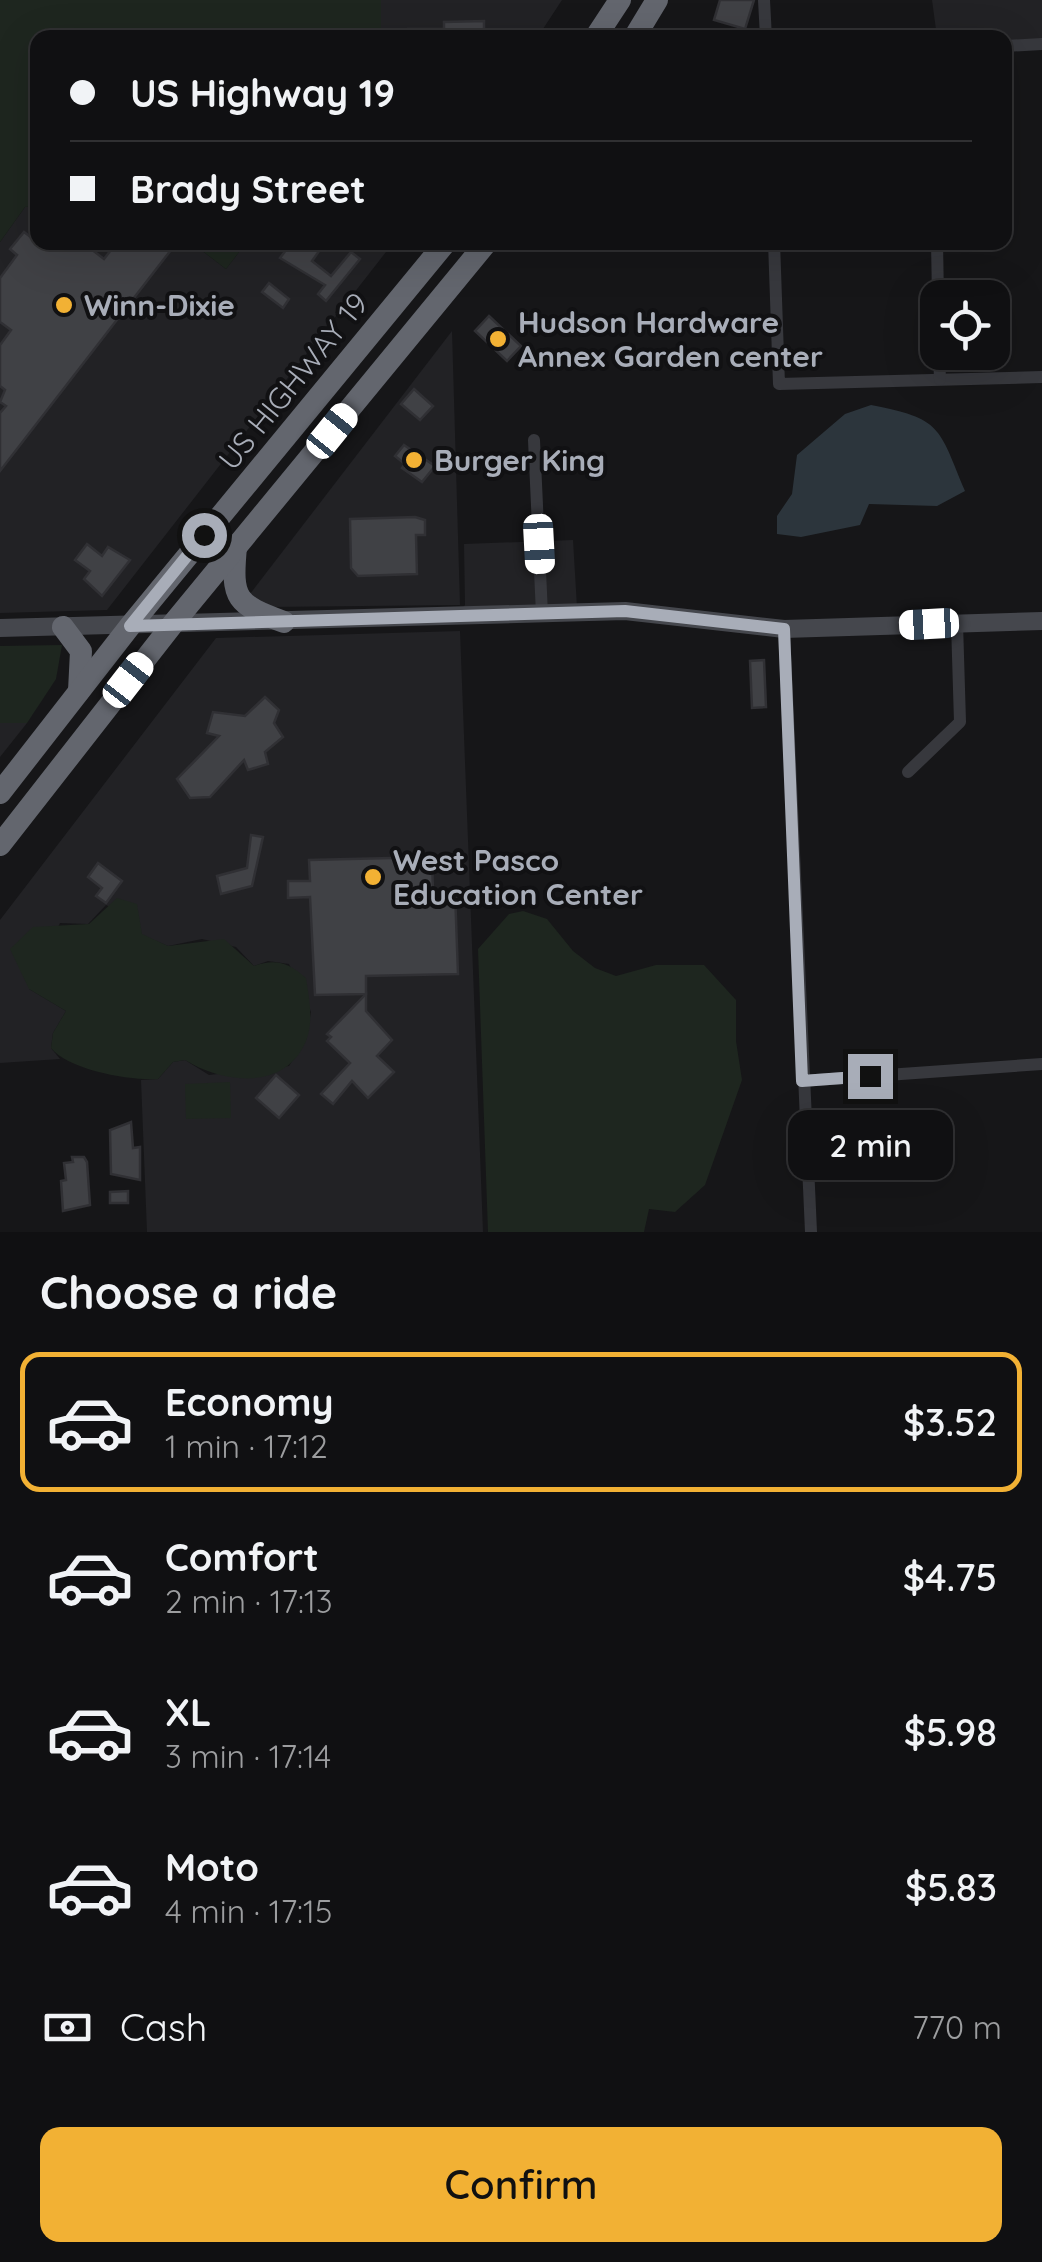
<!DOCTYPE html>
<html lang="en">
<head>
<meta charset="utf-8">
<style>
	body { margin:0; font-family:Quicksand,sans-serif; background:#1e1e20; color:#f1f3f6; height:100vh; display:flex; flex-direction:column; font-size:38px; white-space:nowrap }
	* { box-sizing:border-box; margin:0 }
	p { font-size:32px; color:#9c9d9f }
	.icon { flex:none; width:55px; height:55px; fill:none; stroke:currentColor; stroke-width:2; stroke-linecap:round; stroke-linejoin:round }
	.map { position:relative; height:1232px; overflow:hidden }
	.panel { display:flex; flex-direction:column; background:#101012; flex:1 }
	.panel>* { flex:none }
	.banner { position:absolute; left:30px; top:30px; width:982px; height:220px; border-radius:20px; box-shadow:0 10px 40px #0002,0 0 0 2px #303032; display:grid; align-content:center; height:220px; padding:0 40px; background:#101012 }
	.buttons { position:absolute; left:920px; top:280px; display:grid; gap:20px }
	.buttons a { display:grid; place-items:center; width:90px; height:90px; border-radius:20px; background:#101012; box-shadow:0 10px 40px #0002,0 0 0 2px #303032; font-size:50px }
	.end { position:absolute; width:45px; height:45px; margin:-22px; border:12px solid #a8adb8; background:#111; box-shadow:0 0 0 5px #111 }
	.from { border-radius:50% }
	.bubble { position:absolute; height:70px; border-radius:20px; background:#101012; box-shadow:0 10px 40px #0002,0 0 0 2px #303032; font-size:32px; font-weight:600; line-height:70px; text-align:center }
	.car { position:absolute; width:30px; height:60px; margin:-30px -15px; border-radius:12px; box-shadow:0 0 8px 2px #0007; background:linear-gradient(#fff 24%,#345 0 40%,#fff 0 76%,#345 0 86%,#fff 0) }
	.banner b { display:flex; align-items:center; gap:35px; height:95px; font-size:38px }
	.banner b+b { border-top:2px solid #303032 }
	.banner i { width:25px; height:25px; background:#f1f3f6 }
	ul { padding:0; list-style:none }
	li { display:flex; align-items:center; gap:30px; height:140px; margin:0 20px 15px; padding:0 20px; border:5px solid transparent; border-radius:20px }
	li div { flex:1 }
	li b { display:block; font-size:38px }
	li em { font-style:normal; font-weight:600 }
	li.selected { border-color:#f2b134 }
	li>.icon { width:90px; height:90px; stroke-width:1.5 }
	h2 { padding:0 40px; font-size:45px; line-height:120px }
	.pay { display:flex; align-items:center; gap:25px; height:110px; padding:0 40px; font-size:38px }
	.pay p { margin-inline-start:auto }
	.button { display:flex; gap:20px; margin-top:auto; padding:20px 40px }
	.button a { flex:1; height:115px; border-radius:20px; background:#f2b134; color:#111; font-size:40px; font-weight:600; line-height:115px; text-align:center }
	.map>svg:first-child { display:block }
</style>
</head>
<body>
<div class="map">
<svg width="1042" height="1232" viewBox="0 0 1042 1232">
	<rect width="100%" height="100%" fill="#161618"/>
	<!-- built -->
	<g fill="#222225">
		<path d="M 381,0 L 562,0 L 537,38 L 381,37 Z"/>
		<path d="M 932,0 L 1042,0 L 1042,43 L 1005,44 L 1005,38 L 937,37 Z"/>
		<path d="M 37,206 L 38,242 L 192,243 L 226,269 L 246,243 L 393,243 L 107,610 L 0,613 L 0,242 L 25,207 Z"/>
		<path d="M 452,331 L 460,605 L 267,607 L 250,594 Z"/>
		<path d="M 573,540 L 577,607 L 461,610 L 465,605 L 464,544 Z"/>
		<path d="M 460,631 L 483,1232 L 147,1232 L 141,1080 L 158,1079 L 173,1062 L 185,1060 L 209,1075 L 289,1066 L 306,1040 L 311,1012 L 289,964 L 268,961 L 254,966 L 236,947 L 202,939 L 168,946 L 142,935 L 137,919 L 106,905 L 88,924 L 60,923 L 29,989 L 66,1011 L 53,1033 L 51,1048 L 60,1059 L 0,1063 L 0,920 L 216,638 Z"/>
		<path d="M 0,723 L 27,723 L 0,757 Z"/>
	</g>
	<!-- green -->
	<g fill="#1e261f">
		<path d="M 0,0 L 381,0 L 381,37 L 38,38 L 37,206 L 25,207 L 0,242 Z"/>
		<path d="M 192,243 L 246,243 L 226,269 Z"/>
		<path d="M 62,645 L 56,679 L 27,723 L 0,723 L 0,646 Z"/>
		<path d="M 117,898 L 137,904 L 142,934 L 168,946 L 224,939 L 254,966 C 276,958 289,963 306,978 C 309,998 314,1021 306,1041 C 285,1092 222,1083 185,1060 L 173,1062 L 158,1079 C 130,1081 69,1070 51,1048 L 53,1033 L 66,1011 L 29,989 L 10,949 L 33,927 L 89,924 Z"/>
		<path d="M 523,911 L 547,919 L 573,951 L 595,968 L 616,976 L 656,965 L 704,965 L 736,1000 L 736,1041 L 742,1080 L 705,1185 L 675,1212 L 649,1209 L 644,1232 L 488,1232 L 478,949 L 509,914 Z"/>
		<path d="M 230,1082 L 231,1118 L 186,1119 L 185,1084 Z"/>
	</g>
	<!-- water -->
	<path fill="#2c353c" d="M 871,405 C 942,419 938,426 965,491 L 937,506 L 869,504 L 860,525 L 801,537 L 777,534 L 777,516 L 792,494 L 797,455 L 845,414 Z"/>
	<!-- building -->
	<g fill="#404145" stroke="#303034" stroke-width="2.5">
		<path d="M 720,0 L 754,0 L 745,29 L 714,20 Z"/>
		<path d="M 484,21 L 484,38 L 408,38 L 408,29 L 444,29 L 444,22 Z"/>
		<path d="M 38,231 L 38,242 L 82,242 L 104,259 L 117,242 L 161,242 L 171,250 L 0,471 L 0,413 L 6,406 L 0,402 L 5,390 L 0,386 L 0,345 L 11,330 L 0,322 L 0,278 L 17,255 L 10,249 L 24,232 L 32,238 Z"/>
		<path d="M 292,242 L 322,247 L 312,261 L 331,276 L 351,252 L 360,259 L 326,301 L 318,294 L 325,285 L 280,258 Z"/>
		<path d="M 269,283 L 289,299 L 283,308 L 262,292 Z"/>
		<path d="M 489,316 L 521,346 L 507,361 L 475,331 Z"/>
		<path d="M 414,389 L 433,406 L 420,420 L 401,404 Z"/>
		<path d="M 404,445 L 435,466 L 422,482 L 402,468 L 405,464 L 395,456 Z"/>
		<path d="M 415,517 L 425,520 L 425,535 L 416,535 L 417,574 L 358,576 L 351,568 L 350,519 Z"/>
		<path d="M 87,544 L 102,556 L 108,547 L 130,560 L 102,596 L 84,579 L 90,571 L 75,560 Z"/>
		<path d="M 764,660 L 766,707 L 752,708 L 750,661 Z"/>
		<path d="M 265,697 L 279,710 L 274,723 L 283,737 L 265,752 L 268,764 L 248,770 L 244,760 L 210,797 L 190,798 L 177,779 L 219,736 L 207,733 L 213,712 L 245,716 Z"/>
		<path d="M 251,835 L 263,837 L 252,886 L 221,894 L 217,876 L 247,868 Z"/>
		<path d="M 432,857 L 433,892 L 455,891 L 458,974 L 366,976 L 366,994 L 315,995 L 310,897 L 288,898 L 288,881 L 310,881 L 309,860 Z"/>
		<path d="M 98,863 L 122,881 L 106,903 L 96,896 L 102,888 L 88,877 Z"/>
		<path d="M 366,994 L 366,1011 L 392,1040 L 377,1056 L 394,1072 L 368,1098 L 352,1081 L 333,1104 L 321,1094 L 350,1063 L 327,1041 L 331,1037 L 327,1034 Z"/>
		<path d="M 276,1075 L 299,1095 L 279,1118 L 256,1098 Z"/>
		<path d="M 131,1122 L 133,1148 L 140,1147 L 140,1180 L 111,1174 L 110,1130 Z"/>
		<path d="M 72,1157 L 84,1157 L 87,1162 L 90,1205 L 63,1211 L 61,1181 L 66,1180 L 64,1163 L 73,1162 Z"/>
		<path d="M 128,1191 L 128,1203 L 110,1203 L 110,1192 Z"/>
	</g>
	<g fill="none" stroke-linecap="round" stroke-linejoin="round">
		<!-- street -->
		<g stroke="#37383d" stroke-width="12">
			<path d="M 764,0 L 766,38"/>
			<path d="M 1005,46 L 1042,44"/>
			<path d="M 774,242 L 779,384 L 1042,377"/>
			<path d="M 937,242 L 938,298"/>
			<path d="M 939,352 L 940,379"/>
			<path d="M 534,440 L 542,614"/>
			<path d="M 784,629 L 811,1232"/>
			<path d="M 908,772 L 960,722 L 957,623"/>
			<path d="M 802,1081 L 1042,1064"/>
		</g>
		<!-- secondary -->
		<path stroke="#45474d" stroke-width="18" d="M 0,628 L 625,611 L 784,629 L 1042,621"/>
		<!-- highway -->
		<g stroke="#63666e" stroke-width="22">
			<path d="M 595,38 L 620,0"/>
			<path d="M 634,38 L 657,0"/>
			<path d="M 236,547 C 231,600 236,604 284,622"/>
			<path d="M 63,627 L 81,651 L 79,691"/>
			<path d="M 0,793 L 130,626 L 446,242"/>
			<path d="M 0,845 L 172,625 L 487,242"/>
		</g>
	</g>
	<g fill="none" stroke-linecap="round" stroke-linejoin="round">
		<!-- route -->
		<path stroke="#a8adb8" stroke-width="12" d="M 204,535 L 130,626 L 625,611 L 784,629 L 802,1081 L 870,1076"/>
	</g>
	<!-- markers -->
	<g fill="#f2b134" stroke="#111113" stroke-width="4">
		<circle cx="64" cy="305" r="10"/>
		<circle cx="498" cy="339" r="10"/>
		<circle cx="414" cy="460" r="10"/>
		<circle cx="373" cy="877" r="10"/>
	</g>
	<g text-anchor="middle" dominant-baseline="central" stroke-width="8" stroke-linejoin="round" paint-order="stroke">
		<!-- poi labels -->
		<g font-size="30" font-weight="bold" fill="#a8adb8" stroke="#111113" text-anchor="start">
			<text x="84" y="305">Winn-Dixie</text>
			<text x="518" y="322">Hudson Hardware<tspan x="518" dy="34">Annex Garden center</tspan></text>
			<text x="434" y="460">Burger King</text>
			<text x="393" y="860">West Pasco<tspan x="393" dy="34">Education Center</tspan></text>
		</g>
		<!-- street labels -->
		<g font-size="30" fill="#a8adb8" stroke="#111113">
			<text transform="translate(293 381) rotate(-51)">US HIGHWAY 19</text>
		</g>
	</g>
</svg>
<div class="buttons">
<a><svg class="icon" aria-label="locate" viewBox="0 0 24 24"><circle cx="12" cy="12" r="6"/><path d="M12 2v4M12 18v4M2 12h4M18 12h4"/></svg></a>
</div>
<i class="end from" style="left:204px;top:535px"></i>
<i class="end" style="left:870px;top:1076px"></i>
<div class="bubble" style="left:788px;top:1110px;width:165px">2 min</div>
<i class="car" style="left:332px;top:431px;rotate:39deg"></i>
<i class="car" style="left:539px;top:544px;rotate:177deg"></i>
<i class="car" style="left:929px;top:624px;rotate:267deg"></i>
<i class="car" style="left:128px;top:680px;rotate:38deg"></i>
<div class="banner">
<b><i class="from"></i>US Highway 19</b>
<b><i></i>Brady Street</b>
</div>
</div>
<section class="panel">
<h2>Choose a ride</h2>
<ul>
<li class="selected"><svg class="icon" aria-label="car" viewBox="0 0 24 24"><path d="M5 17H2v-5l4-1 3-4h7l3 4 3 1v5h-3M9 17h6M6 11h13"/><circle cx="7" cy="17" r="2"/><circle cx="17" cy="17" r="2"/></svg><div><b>Economy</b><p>1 min · 17:12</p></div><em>$3.52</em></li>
<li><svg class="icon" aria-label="car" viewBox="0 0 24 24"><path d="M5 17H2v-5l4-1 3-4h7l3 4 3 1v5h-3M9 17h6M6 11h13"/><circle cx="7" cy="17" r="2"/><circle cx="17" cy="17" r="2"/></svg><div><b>Comfort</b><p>2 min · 17:13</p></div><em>$4.75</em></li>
<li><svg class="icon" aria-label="car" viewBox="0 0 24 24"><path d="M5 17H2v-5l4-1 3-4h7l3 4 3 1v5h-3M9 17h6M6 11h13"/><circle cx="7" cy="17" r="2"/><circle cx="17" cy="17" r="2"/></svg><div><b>XL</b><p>3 min · 17:14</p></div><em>$5.98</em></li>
<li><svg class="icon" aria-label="car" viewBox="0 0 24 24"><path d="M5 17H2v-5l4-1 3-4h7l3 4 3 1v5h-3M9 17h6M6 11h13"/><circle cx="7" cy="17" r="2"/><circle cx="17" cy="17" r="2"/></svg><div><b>Moto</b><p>4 min · 17:15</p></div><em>$5.83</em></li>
</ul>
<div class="pay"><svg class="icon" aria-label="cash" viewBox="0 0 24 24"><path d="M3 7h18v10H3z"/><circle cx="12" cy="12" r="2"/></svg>Cash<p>770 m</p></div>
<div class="button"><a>Confirm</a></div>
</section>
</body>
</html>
